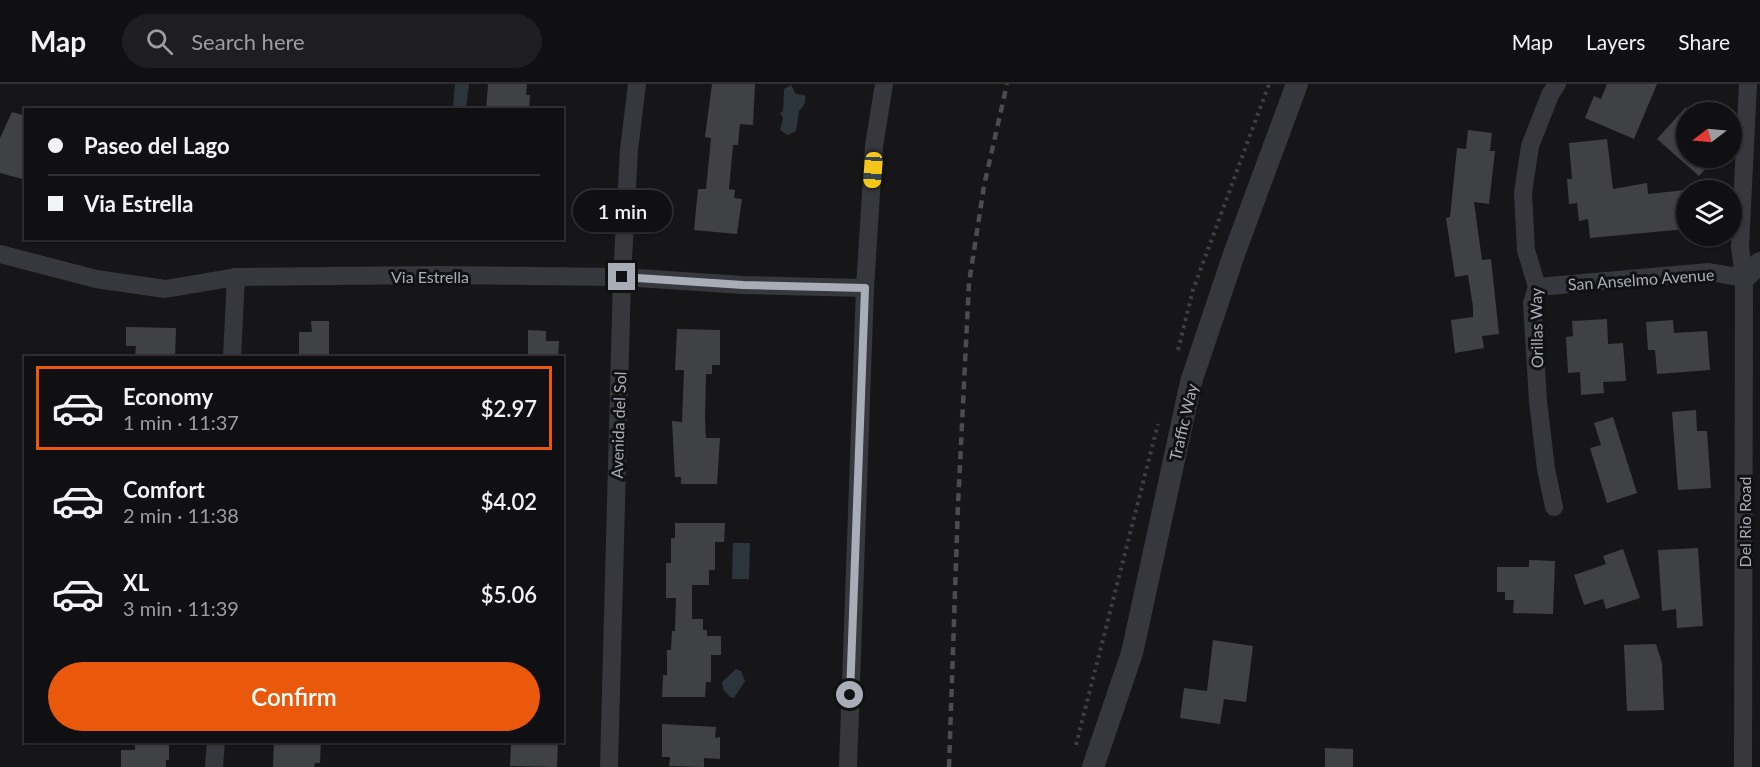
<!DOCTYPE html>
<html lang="en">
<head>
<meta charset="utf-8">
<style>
	body { margin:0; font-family:Lato,sans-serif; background:#1e1e20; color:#f1f3f6; height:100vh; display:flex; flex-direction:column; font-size:22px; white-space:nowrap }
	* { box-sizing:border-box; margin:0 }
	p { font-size:20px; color:#9c9d9f }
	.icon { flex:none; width:33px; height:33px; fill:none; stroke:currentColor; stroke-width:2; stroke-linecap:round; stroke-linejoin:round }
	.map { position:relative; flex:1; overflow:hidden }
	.details { position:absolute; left:24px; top:272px; width:540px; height:387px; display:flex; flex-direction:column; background:#101012; border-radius:0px; box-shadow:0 2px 4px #0004,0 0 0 2px #303032 }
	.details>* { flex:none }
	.guide { position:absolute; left:24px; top:24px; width:540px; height:132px; border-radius:0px; box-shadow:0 2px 4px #0004,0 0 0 2px #303032; display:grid; align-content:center; height:132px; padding:0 24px; background:#101012 }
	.needle { width:39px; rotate:254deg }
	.buttons { position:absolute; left:1676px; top:18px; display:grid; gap:12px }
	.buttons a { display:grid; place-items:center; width:66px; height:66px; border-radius:50%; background:#101012; box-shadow:0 2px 4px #0004,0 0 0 2px #303032; font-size:30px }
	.end { position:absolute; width:27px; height:27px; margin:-14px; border:8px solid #a8adb8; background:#111; box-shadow:0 0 0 3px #111 }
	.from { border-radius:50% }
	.bubble { position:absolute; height:42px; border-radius:21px; background:#101012; box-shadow:0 2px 4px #0004,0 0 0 2px #303032; font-size:20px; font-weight:600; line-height:42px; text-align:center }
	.car { position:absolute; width:18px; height:36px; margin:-18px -9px; border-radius:8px; box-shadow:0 0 4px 2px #0007; background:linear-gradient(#f5c518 24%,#345 0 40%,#f5c518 0 76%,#345 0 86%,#f5c518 0) }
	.guide b { display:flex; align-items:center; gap:21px; height:57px; font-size:22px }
	.guide b+b { border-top:2px solid #303032 }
	.guide i { width:15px; height:15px; background:#f1f3f6 }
	ul { padding:10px 0 0; list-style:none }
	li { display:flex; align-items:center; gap:18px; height:84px; margin:0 12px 9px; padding:0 12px; border:3px solid transparent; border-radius:0px }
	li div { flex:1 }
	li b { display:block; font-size:22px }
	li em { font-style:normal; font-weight:600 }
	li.active { border-color:#ea580c }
	li>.icon { width:54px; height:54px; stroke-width:1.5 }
	.button { display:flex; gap:12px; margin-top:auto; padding:12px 24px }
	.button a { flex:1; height:69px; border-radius:36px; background:#ea580c; color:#fff; font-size:24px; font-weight:600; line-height:69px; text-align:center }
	header { display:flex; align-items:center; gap:36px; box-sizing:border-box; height:84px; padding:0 30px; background:#101012; border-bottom:2px solid #303032 }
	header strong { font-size:28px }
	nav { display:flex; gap:33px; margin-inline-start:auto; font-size:21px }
	.search { width:420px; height:54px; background:#1e1e20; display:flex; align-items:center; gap:15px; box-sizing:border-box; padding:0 21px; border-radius:33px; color:#9c9d9f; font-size:22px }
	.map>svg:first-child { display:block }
</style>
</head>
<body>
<header>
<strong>Map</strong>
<div class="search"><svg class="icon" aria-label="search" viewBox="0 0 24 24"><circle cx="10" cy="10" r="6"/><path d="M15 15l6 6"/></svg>Search here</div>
<nav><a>Map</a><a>Layers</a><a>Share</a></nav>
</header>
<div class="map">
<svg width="1760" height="683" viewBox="0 0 1760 683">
	<rect width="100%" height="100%" fill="#161618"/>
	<!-- water -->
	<g fill="#2c353c">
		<path d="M 455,0 L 469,0 L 466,24 L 453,23 Z"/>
		<path d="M 791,1 L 796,10 L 805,11 C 806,19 804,22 799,27 L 796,47 L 788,51 L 780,46 L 783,34 L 780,29 L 783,27 L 784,5 Z"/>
		<path d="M 733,459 L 750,459 L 749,495 L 732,495 Z"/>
		<path d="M 736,585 L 741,587 L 745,597 L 734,614 L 730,613 L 723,605 L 722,598 Z"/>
	</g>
	<!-- building -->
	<g fill="#404145">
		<path d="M 488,0 L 527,0 L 526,11 L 530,11 L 529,26 L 486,26 Z"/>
		<path d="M 712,0 L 755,0 L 753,41 L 740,40 L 738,61 L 733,61 L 729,105 L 735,106 L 734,114 L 742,115 L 737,150 L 694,146 L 698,105 L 706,105 L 711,54 L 705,53 Z"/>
		<path d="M 1607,0 L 1657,0 L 1634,55 L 1585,34 L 1594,12 L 1601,15 Z"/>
		<path d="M 1686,23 L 1686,74 L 1716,74 L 1699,92 L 1657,55 Z"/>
		<path d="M 12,28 L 26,32 L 26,96 L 0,89 L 0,54 Z"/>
		<path d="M 1468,46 L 1492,49 L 1490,67 L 1495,67 L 1489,120 L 1474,118 L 1482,176 L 1491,175 L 1499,250 L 1482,252 L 1484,264 L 1455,269 L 1451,236 L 1473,233 L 1473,223 L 1468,191 L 1455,193 L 1446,134 L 1450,133 L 1457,64 L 1466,65 Z"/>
		<path d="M 1607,55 L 1613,105 L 1647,99 L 1648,110 L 1686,106 L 1686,145 L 1590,154 L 1588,135 L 1579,137 L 1577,119 L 1569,120 L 1567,95 L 1572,95 L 1569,59 Z"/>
		<path d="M 1607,235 L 1608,260 L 1623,259 L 1626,297 L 1603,298 L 1604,309 L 1581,311 L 1580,288 L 1568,289 L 1566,253 L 1573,252 L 1572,237 Z"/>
		<path d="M 1673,236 L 1674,249 L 1707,247 L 1710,286 L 1657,290 L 1655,266 L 1648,266 L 1646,238 Z"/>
		<path d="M 311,237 L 329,237 L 329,273 L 299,273 L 299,248 L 312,248 Z"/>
		<path d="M 126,243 L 176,244 L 175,273 L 135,273 L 136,262 L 126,262 Z"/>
		<path d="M 677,245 L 720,246 L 720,281 L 712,281 L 712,290 L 706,290 L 705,333 L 706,354 L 720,354 L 717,400 L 681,400 L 681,393 L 675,393 L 672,337 L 682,338 L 684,286 L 675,286 Z"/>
		<path d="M 528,246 L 546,247 L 546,257 L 559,257 L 558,273 L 528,273 Z"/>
		<path d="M 1696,326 L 1697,347 L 1707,347 L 1711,404 L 1678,406 L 1672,328 Z"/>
		<path d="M 1613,333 L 1637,409 L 1607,419 L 1590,364 L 1601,361 L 1594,339 Z"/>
		<path d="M 675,439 L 725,439 L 724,458 L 715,458 L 715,486 L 709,486 L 709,501 L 692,501 L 692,535 L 703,535 L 703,546 L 707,546 L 707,552 L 721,552 L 721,571 L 711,571 L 711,598 L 706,598 L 705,613 L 662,613 L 663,591 L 667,591 L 667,566 L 671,566 L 672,547 L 675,547 L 676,514 L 666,514 L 666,479 L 671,479 L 671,454 L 675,454 Z"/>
		<path d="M 1698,464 L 1703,542 L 1677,544 L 1676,525 L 1662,527 L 1658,466 Z"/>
		<path d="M 1623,465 L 1640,514 L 1606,525 L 1603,515 L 1584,521 L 1574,491 L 1606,480 L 1603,472 Z"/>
		<path d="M 1529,476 L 1555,477 L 1553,530 L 1513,529 L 1514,516 L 1505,516 L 1505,508 L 1497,508 L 1497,483 L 1529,483 Z"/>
		<path d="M 1213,556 L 1253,562 L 1246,618 L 1224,615 L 1220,640 L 1180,634 L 1184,604 L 1207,607 Z"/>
		<path d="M 1656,560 L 1662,579 L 1664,626 L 1627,627 L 1624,561 Z"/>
		<path d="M 662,640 L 716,643 L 715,654 L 720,653 L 720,675 L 704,674 L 704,683 L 669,682 L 670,673 L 662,673 Z"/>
		<path d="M 135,657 L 169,657 L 169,676 L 166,676 L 166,683 L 121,683 L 121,666 L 135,666 Z"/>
		<path d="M 274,657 L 321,657 L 320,679 L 315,679 L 314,683 L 273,683 Z"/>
		<path d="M 519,657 L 558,657 L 557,683 L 510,682 L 511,659 Z"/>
		<path d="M 1325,664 L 1353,665 L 1353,683 L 1325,683 Z"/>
	</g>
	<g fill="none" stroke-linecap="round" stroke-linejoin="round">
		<!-- path -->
		<g stroke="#3d3f44" stroke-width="4" stroke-dasharray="3 4.5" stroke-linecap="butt">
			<path d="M 1178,266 L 1193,206 L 1269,0"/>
			<path d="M 1076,661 L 1158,340"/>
		</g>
		<!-- minor -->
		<g stroke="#37383d" stroke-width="18">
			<path d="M 0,170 L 96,195 L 165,205 L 236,193 L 438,191 L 622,193 L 743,201 L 865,204"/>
			<path d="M 1537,203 L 1709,188 L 1744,194"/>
			<path d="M 232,273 L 236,193"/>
			<path d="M 1554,423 L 1546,385 L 1538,317 L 1532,219 L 1537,203 L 1526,166 L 1523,109 L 1530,62 L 1550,11 L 1557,0"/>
			<path d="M 214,683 L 216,657"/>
			<path d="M 609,683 L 622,193 L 629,66 L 637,0"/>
			<path d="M 848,683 L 865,204 L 874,62 L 884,0"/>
			<path d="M 1743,683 L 1744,194 L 1740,163 L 1748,0"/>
		</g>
		<!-- tertiary -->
		<g stroke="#37383d" stroke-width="22">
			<path d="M 1744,194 L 1760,179"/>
			<path d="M 1093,683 L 1132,569 L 1191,298 L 1234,170 L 1297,0"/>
		</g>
		<!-- rail -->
		<path stroke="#4a4c52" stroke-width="4.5" stroke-dasharray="8 6" stroke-linecap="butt" d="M 949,683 L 958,421 L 969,199 L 984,102 L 1007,0"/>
	</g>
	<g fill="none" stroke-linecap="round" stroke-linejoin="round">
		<!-- route -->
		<path stroke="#a8adb8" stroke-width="8" d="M 622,193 L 743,201 L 865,204 L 850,611"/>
	</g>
	<g text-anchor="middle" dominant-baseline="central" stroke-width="6" stroke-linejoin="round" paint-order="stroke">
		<!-- street labels -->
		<g font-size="16" fill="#a8adb8" stroke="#111113">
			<text x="430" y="192">Via Estrella</text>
			<text transform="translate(1641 195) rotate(-4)">San Anselmo Avenue</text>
			<text transform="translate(1536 244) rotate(-91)">Orillas Way</text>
			<text transform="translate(1183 338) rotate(-77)">Traffic Way</text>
			<text transform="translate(618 341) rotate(-88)">Avenida del Sol</text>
			<text transform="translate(1744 438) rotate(-90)">Del Rio Road</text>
		</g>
	</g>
</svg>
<div class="buttons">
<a><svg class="needle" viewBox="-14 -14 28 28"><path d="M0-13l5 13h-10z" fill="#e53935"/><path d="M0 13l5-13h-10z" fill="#9c9d9f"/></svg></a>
<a><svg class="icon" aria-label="layers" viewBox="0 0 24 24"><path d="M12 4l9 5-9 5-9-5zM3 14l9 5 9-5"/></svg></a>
</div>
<i class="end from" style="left:850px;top:611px"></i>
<i class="end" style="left:622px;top:193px"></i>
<div class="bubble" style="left:573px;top:106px;width:99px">1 min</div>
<i class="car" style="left:873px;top:86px;rotate:184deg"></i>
<div class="guide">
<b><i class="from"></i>Paseo del Lago</b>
<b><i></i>Via Estrella</b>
</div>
<section class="details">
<ul>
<li class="active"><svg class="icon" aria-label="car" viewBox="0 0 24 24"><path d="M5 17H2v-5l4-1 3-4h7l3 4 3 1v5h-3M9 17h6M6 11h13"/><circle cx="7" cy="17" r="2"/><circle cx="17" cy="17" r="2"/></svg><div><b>Economy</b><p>1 min · 11:37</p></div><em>$2.97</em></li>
<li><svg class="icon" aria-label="car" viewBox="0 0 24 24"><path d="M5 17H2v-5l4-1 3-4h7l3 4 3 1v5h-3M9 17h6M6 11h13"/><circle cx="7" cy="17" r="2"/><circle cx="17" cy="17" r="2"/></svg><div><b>Comfort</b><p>2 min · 11:38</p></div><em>$4.02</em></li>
<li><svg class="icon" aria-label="car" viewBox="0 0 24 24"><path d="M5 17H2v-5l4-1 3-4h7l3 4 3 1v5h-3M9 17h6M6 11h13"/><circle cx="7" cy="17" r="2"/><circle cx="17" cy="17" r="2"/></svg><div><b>XL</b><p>3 min · 11:39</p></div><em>$5.06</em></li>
</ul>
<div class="button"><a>Confirm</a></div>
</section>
</div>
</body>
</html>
